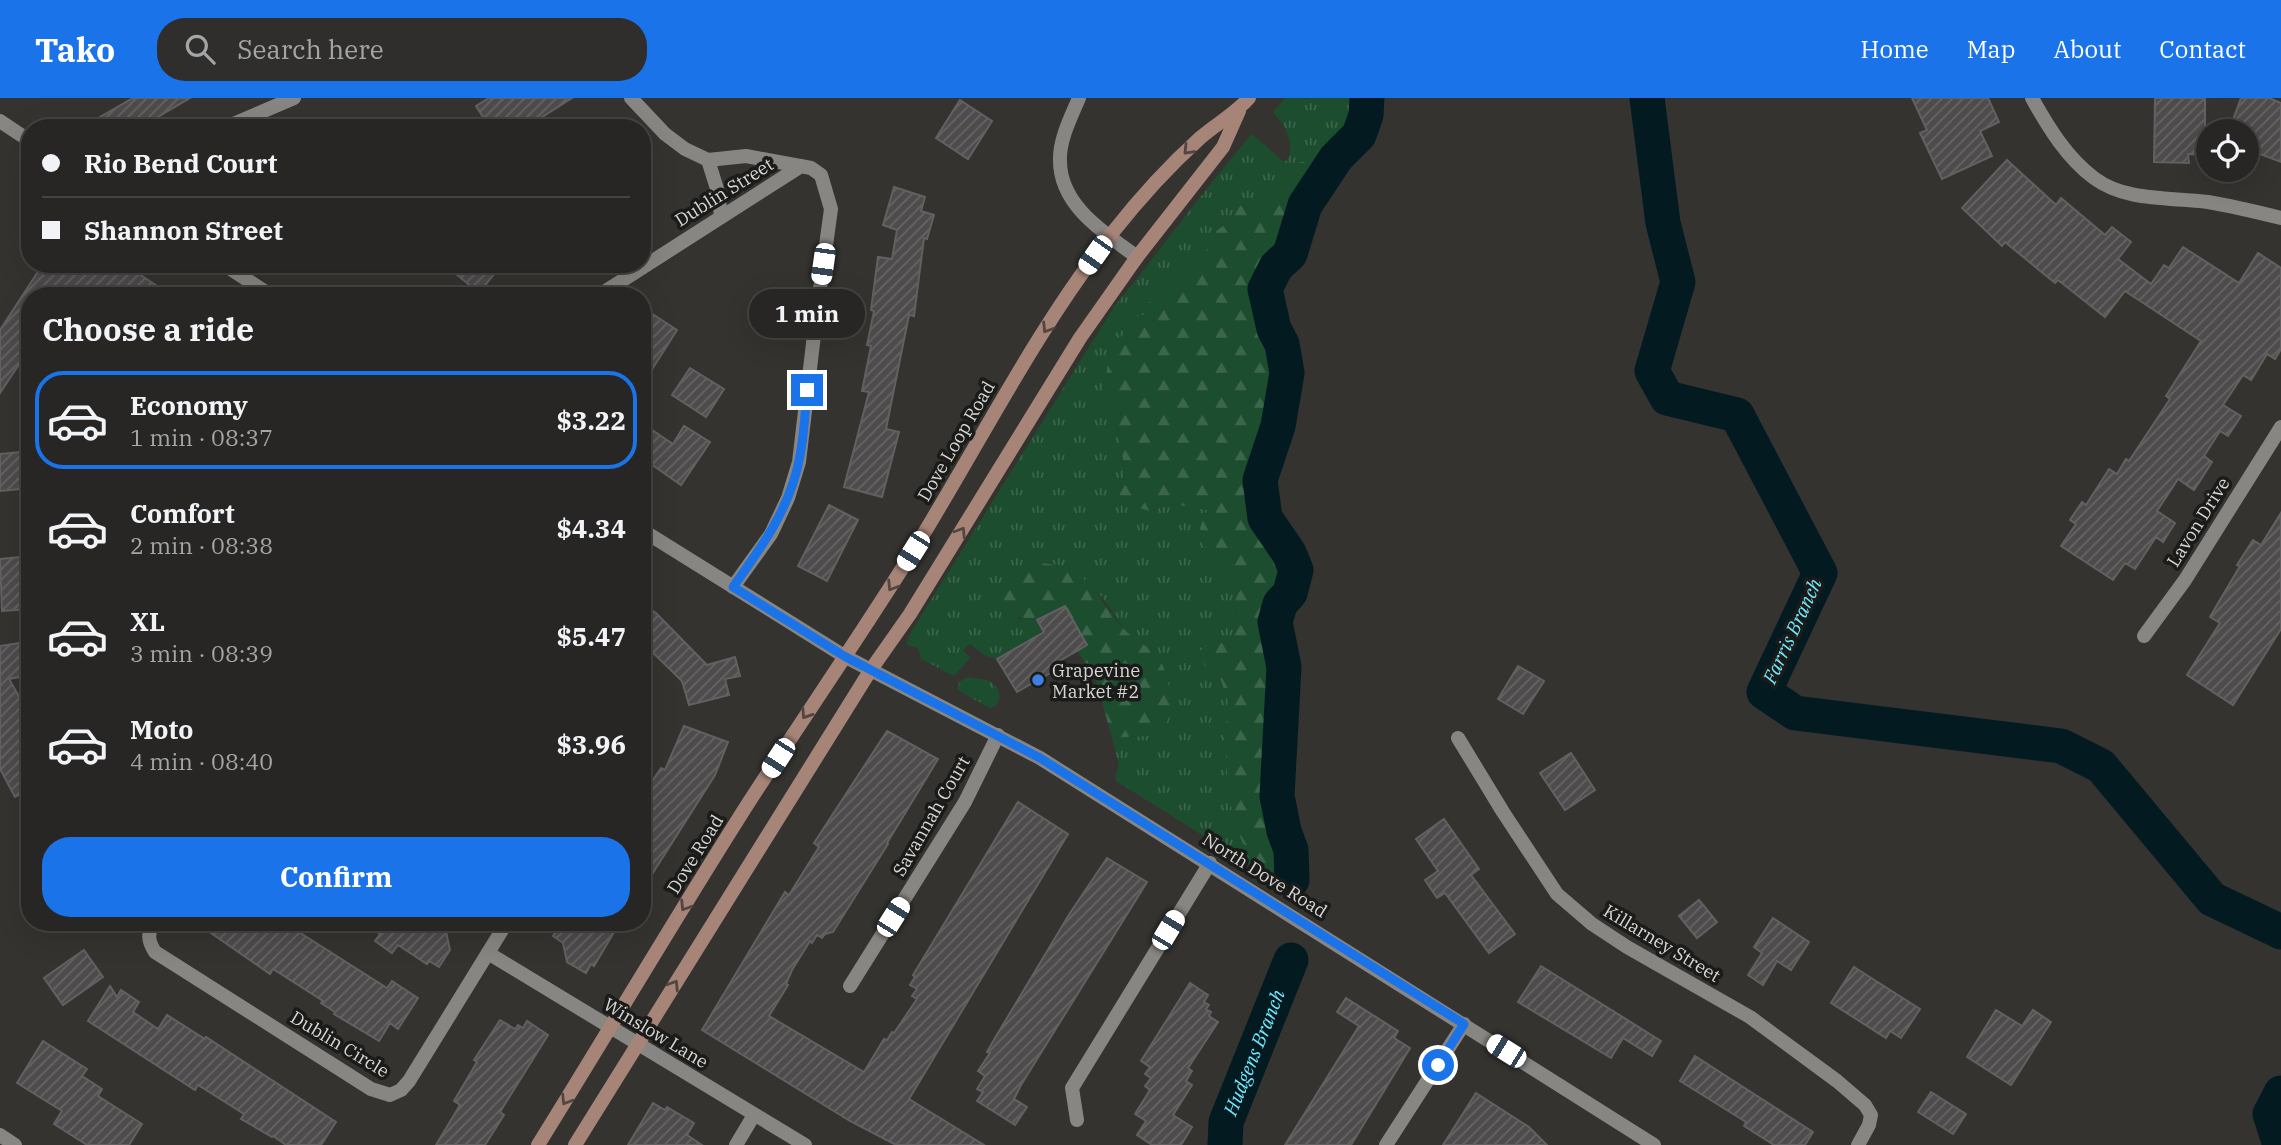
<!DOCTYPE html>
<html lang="en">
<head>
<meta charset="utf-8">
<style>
	body { margin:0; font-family:"IBM Plex Serif",serif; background:#2f2e2c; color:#f1f3f6; height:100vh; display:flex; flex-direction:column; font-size:26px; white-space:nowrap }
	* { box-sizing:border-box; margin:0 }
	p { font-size:23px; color:#a4a5a6 }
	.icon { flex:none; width:38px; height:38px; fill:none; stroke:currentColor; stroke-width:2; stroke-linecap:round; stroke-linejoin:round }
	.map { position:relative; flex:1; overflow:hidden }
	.drawer { position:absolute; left:21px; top:189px; width:630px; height:644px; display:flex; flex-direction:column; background:#272624; border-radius:28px; box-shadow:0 7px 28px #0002,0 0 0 2px #434341 }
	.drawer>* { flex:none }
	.hud { position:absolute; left:21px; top:21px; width:630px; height:154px; border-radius:28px; box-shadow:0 7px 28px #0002,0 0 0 2px #434341; display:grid; align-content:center; height:154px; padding:0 21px; background:#272624 }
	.fabs { position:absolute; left:2196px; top:21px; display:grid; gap:14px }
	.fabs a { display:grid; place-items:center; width:63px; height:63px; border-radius:50%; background:#272624; box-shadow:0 7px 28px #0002,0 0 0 2px #434341; font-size:35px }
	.end { position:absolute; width:32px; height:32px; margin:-16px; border:9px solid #1a73e8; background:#fff; box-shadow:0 0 0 4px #fff }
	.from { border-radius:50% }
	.bubble { position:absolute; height:49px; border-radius:24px; background:#272624; box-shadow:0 7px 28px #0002,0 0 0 2px #434341; font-size:23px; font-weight:700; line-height:49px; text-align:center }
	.car { position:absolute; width:21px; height:42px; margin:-21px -10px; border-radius:9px; box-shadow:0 0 5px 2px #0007; background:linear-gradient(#fff 24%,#345 0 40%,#fff 0 76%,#345 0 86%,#fff 0) }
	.hud b { display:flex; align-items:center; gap:24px; height:66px; font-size:26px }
	.hud b+b { border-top:2px solid #434341 }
	.hud i { width:18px; height:18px; background:#f1f3f6 }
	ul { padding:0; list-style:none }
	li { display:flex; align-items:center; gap:21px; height:98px; margin:0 14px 10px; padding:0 7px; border:4px solid transparent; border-radius:28px }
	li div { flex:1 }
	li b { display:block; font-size:26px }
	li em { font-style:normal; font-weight:700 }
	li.current { border-color:#1a73e8 }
	li>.icon { width:63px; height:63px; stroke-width:1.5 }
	h2 { padding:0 21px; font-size:32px; line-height:84px }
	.action { display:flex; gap:14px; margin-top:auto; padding:14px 21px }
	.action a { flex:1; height:80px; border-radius:28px; background:#1a73e8; color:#fff; font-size:28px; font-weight:700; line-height:80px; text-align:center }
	header { display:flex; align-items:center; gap:42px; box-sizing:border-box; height:98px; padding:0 35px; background:#1a73e8; color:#fff }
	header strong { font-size:33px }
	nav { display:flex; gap:38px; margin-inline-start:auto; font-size:24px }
	.search { width:490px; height:63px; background:#2f2e2c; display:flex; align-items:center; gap:18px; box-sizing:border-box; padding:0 24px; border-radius:28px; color:#a4a5a6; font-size:26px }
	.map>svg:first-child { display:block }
</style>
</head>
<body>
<header>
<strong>Tako</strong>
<div class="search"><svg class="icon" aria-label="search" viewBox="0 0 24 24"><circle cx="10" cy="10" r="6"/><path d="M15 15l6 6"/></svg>Search here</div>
<nav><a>Home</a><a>Map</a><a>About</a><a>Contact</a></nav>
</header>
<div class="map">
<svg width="2281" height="1047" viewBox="0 0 2281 1047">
	<defs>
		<pattern id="grass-tufts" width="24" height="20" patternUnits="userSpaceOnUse" patternTransform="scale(1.75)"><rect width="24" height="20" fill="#1c4d2f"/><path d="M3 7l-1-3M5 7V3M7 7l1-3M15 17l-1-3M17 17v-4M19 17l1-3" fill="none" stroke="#3c664c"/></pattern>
		<pattern id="forest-firs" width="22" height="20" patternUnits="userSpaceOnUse" patternTransform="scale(1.75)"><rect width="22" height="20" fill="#1c4d2f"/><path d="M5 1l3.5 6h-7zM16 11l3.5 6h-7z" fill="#3c664c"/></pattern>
		<pattern id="building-hatch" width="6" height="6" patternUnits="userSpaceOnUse" patternTransform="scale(1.75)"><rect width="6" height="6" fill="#4e4b4c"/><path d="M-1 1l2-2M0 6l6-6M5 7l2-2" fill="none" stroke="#676465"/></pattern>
	</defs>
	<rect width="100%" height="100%" fill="#343330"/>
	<!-- grass -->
	<g fill="url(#grass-tufts)">
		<path d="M 1285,0 L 1367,0 C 1363,44 1351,38 1330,69 L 1319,62 L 1291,87 L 1272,100 L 1239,108 L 1226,126 L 1216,133 L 1213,144 L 1194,166 L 1178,177 L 1168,194 L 1149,204 L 1147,217 L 1137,218 L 1128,234 L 1117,245 L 1103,293 L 1121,314 L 1117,330 L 1125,371 L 1119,396 L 1150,413 L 1173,406 L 1207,412 L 1222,471 L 1235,493 L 1237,521 L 1232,546 L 1211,544 L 1205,568 L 1219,577 L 1228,603 L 1225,643 L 1227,676 L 1263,767 L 1293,785 L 1293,794 L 1116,683 L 1115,678 L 1119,667 L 1112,640 L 1157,637 L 1155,555 L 1136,544 L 1121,527 L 1102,499 L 1071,473 L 1054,466 L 1039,465 L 1012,482 L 1018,521 L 1037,522 L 1043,533 L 997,561 L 984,557 L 970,546 L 963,552 L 970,560 L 954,578 L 921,561 L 918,550 L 906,546 L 911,534 L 1114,209 C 1161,152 1203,92 1252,36 L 1284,64 L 1289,60 C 1294,43 1285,27 1273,14 Z"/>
		<path d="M 968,579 C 984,582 994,579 1000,598 L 997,607 L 990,610 L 961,594 L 958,591 L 959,584 Z"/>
	</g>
	<!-- forest -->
	<g fill="url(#forest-firs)">
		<path d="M 1319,62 L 1330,69 L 1305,107 L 1290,156 L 1276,169 L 1265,191 L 1274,231 L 1282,246 L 1287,275 L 1278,328 L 1260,382 L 1265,420 L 1289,455 L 1296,472 L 1290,495 L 1280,506 L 1275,524 L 1284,569 L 1277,698 L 1284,733 L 1291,752 L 1293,785 L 1263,767 L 1242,744 L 1232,714 L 1227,676 L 1225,643 L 1228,603 L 1219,577 L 1205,568 L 1199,554 L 1211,544 L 1232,545 L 1237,521 L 1235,493 L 1204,447 L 1200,430 L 1207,412 L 1173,406 L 1150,413 L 1129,407 L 1119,396 L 1125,371 L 1117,330 L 1121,314 L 1103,293 C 1106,277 1108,258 1117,245 C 1124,234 1130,230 1137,218 L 1147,216 L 1149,204 L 1167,194 L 1178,177 L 1194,166 L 1213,144 L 1216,133 L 1226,126 L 1239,108 L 1272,100 L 1291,87 L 1289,69 L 1301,64 Z"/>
		<path d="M 1039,465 C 1090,468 1095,498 1124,531 C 1133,541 1143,545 1153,554 C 1168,565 1175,608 1167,624 C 1164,629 1160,633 1157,637 L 1112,640 L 1095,578 L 1077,553 L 1086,547 L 1065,508 C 1037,520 1031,531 1004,509 L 1003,494 L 1012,482 Z"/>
	</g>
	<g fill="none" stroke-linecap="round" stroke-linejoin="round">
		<!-- river -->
		<g stroke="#031b20" stroke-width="35">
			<path d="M 1647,0 L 1663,125 L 1678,184 L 1652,273 L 1667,300 L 1737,317 L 1820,475 L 1764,594 L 1795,615 L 2061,648 L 2101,668 L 2212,801 L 2281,834"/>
			<path d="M 1292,782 L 1291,752 L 1284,733 L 1277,698 L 1284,569 L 1275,524 L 1280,506 L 1290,495 L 1296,472 L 1289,455 L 1265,420 L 1260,382 L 1278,328 L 1287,275 L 1282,246 L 1274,231 L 1265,191 L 1276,169 L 1290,156 L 1305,107 L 1336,60 L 1359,37 L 1366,17 L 1367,0"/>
			<path id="s1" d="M 1225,1047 L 1226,1024 L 1291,862"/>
			<path d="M 2280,1047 L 2270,1016 L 2281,995"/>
		</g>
	</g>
	<!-- building -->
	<g fill="url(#building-hatch)" stroke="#636061" stroke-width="2">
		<path d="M 133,0 L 190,0 L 139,30 L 81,30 Z"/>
		<path d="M 489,0 L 572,0 L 525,30 L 490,30 L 476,8 Z"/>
		<path d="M 1912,0 L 1988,0 L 1999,24 L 1980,33 L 1992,58 L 1942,81 L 1920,35 L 1927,32 Z"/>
		<path d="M 2155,0 L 2205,0 L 2205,57 L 2188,56 L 2189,65 L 2154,64 Z"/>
		<path d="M 2241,0 L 2269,0 L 2281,5 L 2281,64 L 2247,51 L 2247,33 L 2229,33 Z"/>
		<path d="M 960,2 L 992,23 L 968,61 L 936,40 Z"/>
		<path d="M 2007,62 L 2056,107 L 2061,100 L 2105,137 L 2112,129 L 2131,144 L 2118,161 L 2151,186 L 2164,167 L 2169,170 L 2183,149 L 2239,185 L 2258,155 L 2281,170 L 2281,251 L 2275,261 L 2267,256 L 2251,282 L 2243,277 L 2223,307 L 2241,318 L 2228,338 L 2220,333 L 2204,358 L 2212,364 L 2194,392 L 2178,381 L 2157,413 L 2175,425 L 2163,444 L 2156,439 L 2135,471 L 2125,465 L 2113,482 L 2061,448 L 2076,426 L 2070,422 L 2082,404 L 2086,407 L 2109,371 L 2117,376 L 2126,361 L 2129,363 L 2170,301 L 2166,298 L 2201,243 L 2125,193 L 2105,219 L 2058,182 L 2055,185 L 2005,144 L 2002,148 L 1962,110 Z"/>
		<path d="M 894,89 L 925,99 L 921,113 L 934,117 L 927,141 L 924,140 L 914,218 L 909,217 L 886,331 L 899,334 L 882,399 L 844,389 L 869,294 L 862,293 L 871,248 L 867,247 L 874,213 L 871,212 L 878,159 L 892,161 L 897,132 L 883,127 Z"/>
		<path d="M 43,166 L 124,166 L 172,198 L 30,198 L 30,250 L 0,295 L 0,232 Z"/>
		<path d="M 444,166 L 502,166 L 479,195 Z"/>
		<path d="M 648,213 L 677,232 L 642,287 L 642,222 Z"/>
		<path d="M 690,270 L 724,291 L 706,319 L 672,297 Z"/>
		<path d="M 642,325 L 673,346 L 684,328 L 710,344 L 681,387 L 648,364 L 652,358 L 642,352 Z"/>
		<path d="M 20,354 L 21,357 L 30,356 L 30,390 L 0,393 L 0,356 Z"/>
		<path d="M 829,407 L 858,422 L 827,483 L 798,468 Z"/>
		<path d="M 2281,415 L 2281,531 L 2233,607 L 2187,577 L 2220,525 L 2210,519 L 2240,468 L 2237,467 L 2253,442 L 2261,447 Z"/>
		<path d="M 30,458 L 30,511 L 2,513 L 0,461 Z"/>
		<path d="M 642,506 L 656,515 L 707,567 L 735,559 L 740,578 L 725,581 L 729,597 L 689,607 L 682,583 L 642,544 Z"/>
		<path d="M 1065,508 L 1087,547 L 1058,564 L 1061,569 L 1017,594 L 997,561 L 1044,534 L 1037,522 Z"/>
		<path d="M 20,545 L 25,578 L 9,581 L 30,618 L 30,665 L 20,670 L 30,691 L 15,699 L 0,671 L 0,548 Z"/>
		<path d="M 1518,568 L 1544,583 L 1523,616 L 1498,601 Z"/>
		<path d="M 684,628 L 728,644 L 715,677 L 642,792 L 642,698 L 661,670 L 665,672 Z"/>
		<path d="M 887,633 L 938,661 L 887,745 L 888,746 L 833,834 L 825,836 L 822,840 L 817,837 L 812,845 L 810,843 L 792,872 L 786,886 L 788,887 L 769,918 L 864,974 L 884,941 L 887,942 L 892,934 L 894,935 L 917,901 L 912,898 L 917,891 L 910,887 L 915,879 L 913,877 L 1018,704 L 1068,736 L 909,1001 L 984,1047 L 896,1047 L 850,1023 L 702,932 L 785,794 L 789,797 L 819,749 L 814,745 Z"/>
		<path d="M 1571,655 L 1595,692 L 1565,712 L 1540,675 Z"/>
		<path d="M 1444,721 L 1479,771 L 1471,777 L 1515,836 L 1489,855 L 1445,795 L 1437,800 L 1425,782 L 1438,773 L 1416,741 Z"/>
		<path d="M 1107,760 L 1147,784 L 1021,987 L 1014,1001 L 1027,1009 L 1015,1027 L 977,1003 L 983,994 L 977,991 L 985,978 L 978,973 L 990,955 L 987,954 L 995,940 L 1070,815 Z"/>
		<path d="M 1699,802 L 1717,824 L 1697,840 L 1679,818 Z"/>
		<path d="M 1773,820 L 1809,844 L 1791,872 L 1777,863 L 1763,887 L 1748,877 L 1762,855 L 1754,849 Z"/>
		<path d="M 195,824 L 283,824 L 387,890 L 392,883 L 418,900 L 398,931 L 390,925 L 379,943 L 334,916 L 335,914 L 321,905 L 323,903 L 273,871 L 270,876 Z"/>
		<path d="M 363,824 L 444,824 L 450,852 L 439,869 L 429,863 L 427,866 L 398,847 L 392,855 L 375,843 L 380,836 Z"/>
		<path d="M 562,824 L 620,824 L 594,868 L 591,866 L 586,875 L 567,864 L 563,845 L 553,838 Z"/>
		<path d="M 84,852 L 103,879 L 63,907 L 44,880 Z"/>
		<path d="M 1541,868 L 1661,943 L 1652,958 L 1623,940 L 1611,960 L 1518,904 Z"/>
		<path d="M 1854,869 L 1920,911 L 1901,940 L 1890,933 L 1886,940 L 1831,905 Z"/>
		<path d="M 1190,885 L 1208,897 L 1204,904 L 1209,907 L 1206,911 L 1211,914 L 1209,918 L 1218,924 L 1188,970 L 1192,973 L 1186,983 L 1192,987 L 1173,1017 L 1192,1029 L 1181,1047 L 1152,1047 L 1137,1037 L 1146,1023 L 1135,1016 L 1150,992 L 1145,988 L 1151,980 L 1145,976 L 1150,969 L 1141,963 Z"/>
		<path d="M 110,888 L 117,899 L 121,892 L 139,904 L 133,914 L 158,931 L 167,917 L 205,941 L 206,939 L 336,1024 L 321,1047 L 286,1047 L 273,1038 L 272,1039 L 241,1021 L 244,1016 L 198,987 L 195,992 L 88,923 Z"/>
		<path d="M 1346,900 L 1398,933 L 1394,940 L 1410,950 L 1351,1047 L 1285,1047 L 1359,928 L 1337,914 Z"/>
		<path d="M 1996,912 L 2022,928 L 2033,912 L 2051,924 L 2011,987 L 1967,959 Z"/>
		<path d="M 500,922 L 515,931 L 518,927 L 523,930 L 527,923 L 548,937 L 500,1014 L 504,1017 L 485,1047 L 436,1047 L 460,1007 L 454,1003 L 477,964 L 474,962 Z"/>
		<path d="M 43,943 L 87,971 L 82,978 L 102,991 L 98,998 L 142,1026 L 129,1047 L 87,1047 L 54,1026 L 62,1013 L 17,985 Z"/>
		<path d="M 1695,958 L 1813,1034 L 1805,1047 L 1774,1047 L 1744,1028 L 1746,1024 L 1680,983 Z"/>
		<path d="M 1931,994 L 1966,1016 L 1953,1036 L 1918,1014 Z"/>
		<path d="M 1476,995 L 1529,1029 L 1547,1047 L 1443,1047 Z"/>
		<path d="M 653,1005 L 665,1012 L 667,1009 L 694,1025 L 687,1037 L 702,1047 L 628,1047 Z"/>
	</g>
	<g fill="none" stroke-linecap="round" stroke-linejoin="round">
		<!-- minor -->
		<g stroke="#878683" stroke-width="14">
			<path d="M 631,0 L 665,36 L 685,51 L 708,62 L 746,58 L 811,70 L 821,77 L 831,111 L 816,220 L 799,364 L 788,400 L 771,436 L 733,489"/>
			<path d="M 2032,0 C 2048,29 2067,60 2094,80 C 2126,104 2170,99 2208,104 C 2232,108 2257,114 2281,120"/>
			<path d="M 224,30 L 294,0"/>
			<path d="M 708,62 L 718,94 L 721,118"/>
			<path d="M 598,198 L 801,68"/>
			<path d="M 2144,538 L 2185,482 L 2281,329"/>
			<path d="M 1458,640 L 1503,714 L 1557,796 L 1592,826 L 1627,849 L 1750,919 L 1837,983 L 1865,1007 L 1871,1017 L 1869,1027 L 1858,1047"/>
			<path d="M 154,824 C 147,836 148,843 155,854 L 371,991 L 390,997 L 401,992 L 409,983 L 507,824"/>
			<path d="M 488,855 L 805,1047"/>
			<path d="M 850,888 L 965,704 L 998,637"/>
			<path d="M 1077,1022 L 1072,990 L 1210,765"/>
			<path d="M 0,1037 L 15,1047"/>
			<path d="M 736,1047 L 754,1017"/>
			<path d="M 1386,1047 L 1464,926"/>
		</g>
		<!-- tertiary -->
		<g stroke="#878683" stroke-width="14">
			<path d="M 1079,0 C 1071,19 1059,42 1060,63 C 1060,108 1105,135 1137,159"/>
			<path d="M 0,23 L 30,43"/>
			<path d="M 223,166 L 272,198"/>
			<path d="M 642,432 L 844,558 L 1040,660 L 1654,1047"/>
		</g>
		<!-- secondary -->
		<g stroke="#a78478" stroke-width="14">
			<path d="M 538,1047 C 609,933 677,817 749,704 C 802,622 858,541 910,458 C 977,351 1034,234 1113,134 C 1139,101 1169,68 1200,40 C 1216,26 1235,16 1249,0"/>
			<path d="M 575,1047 L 870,573 L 910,516 L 1080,240 L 1137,159 L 1223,49 L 1239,13"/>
		</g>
	</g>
	<!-- one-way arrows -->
	<defs><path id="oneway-chevron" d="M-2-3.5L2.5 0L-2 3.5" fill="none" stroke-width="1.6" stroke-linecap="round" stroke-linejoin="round" transform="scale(1.75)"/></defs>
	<g stroke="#53453f">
		<use href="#oneway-chevron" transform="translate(1188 52) rotate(134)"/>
		<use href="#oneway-chevron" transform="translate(1047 230) rotate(122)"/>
		<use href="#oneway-chevron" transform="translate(961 434) rotate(-58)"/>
		<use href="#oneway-chevron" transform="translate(892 488) rotate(122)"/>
		<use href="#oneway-chevron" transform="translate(806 616) rotate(123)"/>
		<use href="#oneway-chevron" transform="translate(685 808) rotate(122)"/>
		<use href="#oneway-chevron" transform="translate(674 887) rotate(-58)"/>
		<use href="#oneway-chevron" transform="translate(566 1002) rotate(122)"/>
	</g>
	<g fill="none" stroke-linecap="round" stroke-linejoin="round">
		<!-- route -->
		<path stroke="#1a73e8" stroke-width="9" d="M 807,292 C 805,316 804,340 799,363 C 789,412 761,450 733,489 L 844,558 L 1040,660 L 1464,926 L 1438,967"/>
	</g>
	<!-- markers -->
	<circle fill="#3f7fe0" stroke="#1b1b19" stroke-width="2.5" cx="1038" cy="582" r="7"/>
	<g text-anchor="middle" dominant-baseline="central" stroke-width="7" stroke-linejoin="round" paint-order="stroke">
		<!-- street labels -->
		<g font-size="18" fill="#d7d7d5" stroke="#1b1b19">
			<text transform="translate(724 94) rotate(-32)">Dublin Street</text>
			<text transform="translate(956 343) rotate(-60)">Dove Loop Road</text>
			<text transform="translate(2198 424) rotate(-58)">Lavon Drive</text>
			<text transform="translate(931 718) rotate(-60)">Savannah Court</text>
			<text transform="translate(695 756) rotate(-58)">Dove Road</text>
			<text transform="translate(1265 777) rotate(32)">North Dove Road</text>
			<text transform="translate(1662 845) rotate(31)">Killarney Street</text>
			<text transform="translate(656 935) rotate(31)">Winslow Lane</text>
			<text transform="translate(340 946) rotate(31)">Dublin Circle</text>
		</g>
		<!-- poi labels -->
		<g font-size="18" fill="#d7d7d5" stroke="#1b1b19" text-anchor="start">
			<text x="1052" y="572">Grapevine<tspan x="1052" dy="21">Market #2</tspan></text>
		</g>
		<!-- water labels -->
		<g font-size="19" font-style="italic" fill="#73e9ff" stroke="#1b1b19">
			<text transform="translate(1792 533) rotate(-65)">Farris Branch</text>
			<text stroke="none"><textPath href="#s1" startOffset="98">Hudgens Branch</textPath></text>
		</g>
	</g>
</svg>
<div class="fabs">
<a><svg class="icon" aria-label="locate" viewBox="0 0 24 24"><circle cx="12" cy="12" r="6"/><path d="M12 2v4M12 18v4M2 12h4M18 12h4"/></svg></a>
</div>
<i class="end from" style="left:1438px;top:967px"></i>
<i class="end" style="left:807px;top:292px"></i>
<div class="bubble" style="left:749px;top:191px;width:116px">1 min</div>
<i class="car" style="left:1095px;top:157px;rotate:215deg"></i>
<i class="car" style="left:823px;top:166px;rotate:188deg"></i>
<i class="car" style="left:913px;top:453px;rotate:212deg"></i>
<i class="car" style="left:778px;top:660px;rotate:213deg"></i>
<i class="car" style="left:893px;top:819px;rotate:32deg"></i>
<i class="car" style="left:1168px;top:832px;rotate:31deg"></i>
<i class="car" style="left:1506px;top:953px;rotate:302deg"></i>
<div class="hud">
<b><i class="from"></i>Rio Bend Court</b>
<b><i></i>Shannon Street</b>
</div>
<section class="drawer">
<h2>Choose a ride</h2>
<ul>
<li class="current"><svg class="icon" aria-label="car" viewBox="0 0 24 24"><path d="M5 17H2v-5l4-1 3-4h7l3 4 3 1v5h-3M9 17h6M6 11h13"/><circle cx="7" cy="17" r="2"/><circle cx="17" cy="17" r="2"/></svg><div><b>Economy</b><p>1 min · 08:37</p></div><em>$3.22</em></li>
<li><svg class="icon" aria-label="car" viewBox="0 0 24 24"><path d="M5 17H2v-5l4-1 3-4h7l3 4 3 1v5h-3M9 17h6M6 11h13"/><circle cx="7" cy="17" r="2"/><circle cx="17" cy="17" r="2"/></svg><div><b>Comfort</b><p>2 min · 08:38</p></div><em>$4.34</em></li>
<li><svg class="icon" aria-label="car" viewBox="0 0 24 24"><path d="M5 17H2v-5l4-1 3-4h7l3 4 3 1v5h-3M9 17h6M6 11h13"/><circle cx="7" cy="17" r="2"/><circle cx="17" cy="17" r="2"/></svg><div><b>XL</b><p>3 min · 08:39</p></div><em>$5.47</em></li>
<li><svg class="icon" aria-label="car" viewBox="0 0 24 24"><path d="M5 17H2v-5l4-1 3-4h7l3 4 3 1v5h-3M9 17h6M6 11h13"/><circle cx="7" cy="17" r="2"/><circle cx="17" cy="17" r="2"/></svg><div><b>Moto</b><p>4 min · 08:40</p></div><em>$3.96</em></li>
</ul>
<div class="action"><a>Confirm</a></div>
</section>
</div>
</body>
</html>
